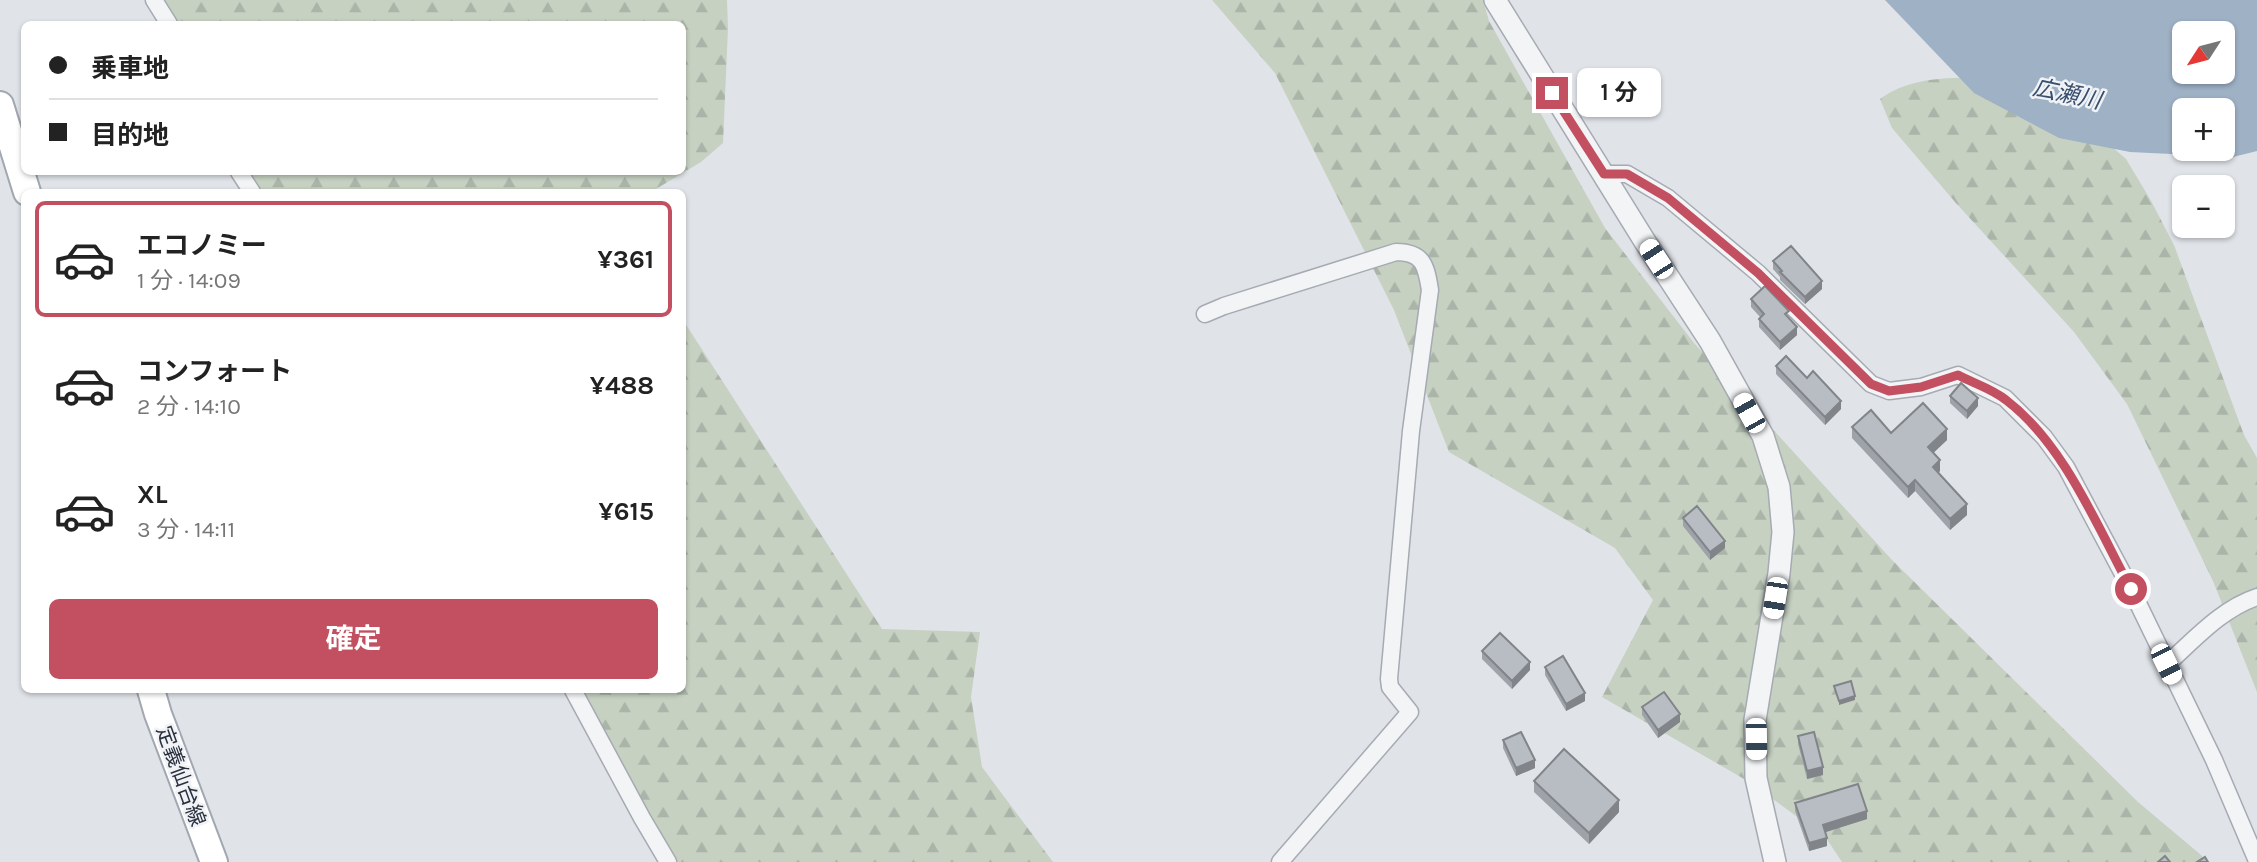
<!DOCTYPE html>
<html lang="ja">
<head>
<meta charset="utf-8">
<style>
	body { margin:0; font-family:Karla,"Noto Sans JP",sans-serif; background:#f2f2f2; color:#222; height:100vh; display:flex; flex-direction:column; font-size:26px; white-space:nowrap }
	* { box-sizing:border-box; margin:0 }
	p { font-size:23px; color:#767676 }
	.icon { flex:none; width:38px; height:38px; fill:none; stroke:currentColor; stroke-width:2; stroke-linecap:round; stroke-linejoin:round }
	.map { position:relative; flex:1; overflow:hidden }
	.side { position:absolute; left:21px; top:189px; width:665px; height:504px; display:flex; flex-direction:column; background:#fff; border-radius:10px; box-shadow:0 2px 5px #0004 }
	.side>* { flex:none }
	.banner { position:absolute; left:21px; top:21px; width:665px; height:154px; border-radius:10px; box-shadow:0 2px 5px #0004; display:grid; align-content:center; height:154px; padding:0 28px; background:#fff }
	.needle { width:46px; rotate:234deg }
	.fabs { position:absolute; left:2172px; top:21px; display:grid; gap:14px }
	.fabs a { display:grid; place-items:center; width:63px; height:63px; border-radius:10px; background:#fff; box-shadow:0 2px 5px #0004; font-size:35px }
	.end { position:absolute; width:32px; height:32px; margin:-16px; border:9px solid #c25061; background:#fff; box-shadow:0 0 0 4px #fff }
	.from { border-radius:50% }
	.bubble { position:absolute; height:49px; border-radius:10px; background:#fff; box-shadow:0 2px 5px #0004; font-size:23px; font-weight:700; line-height:49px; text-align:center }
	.car { position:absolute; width:21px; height:42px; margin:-21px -10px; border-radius:9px; box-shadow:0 0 5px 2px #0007; background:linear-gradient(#fff 24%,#345 0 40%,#fff 0 76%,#345 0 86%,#fff 0) }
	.banner b { display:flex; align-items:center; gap:24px; height:66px; font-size:26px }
	.banner b+b { border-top:2px solid #e0e0e0 }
	.banner i { width:18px; height:18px; background:#222 }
	ul { padding:12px 0 0; list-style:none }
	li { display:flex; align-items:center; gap:21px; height:116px; margin:0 14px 10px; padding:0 14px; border:4px solid transparent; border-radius:10px }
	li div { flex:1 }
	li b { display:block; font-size:26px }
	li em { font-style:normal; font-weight:700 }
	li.selected { border-color:#c25061 }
	li>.icon { width:63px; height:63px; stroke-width:1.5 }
	.action { display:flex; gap:14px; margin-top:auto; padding:14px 28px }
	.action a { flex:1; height:80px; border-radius:10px; background:#c25061; color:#fff; font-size:28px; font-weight:700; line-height:80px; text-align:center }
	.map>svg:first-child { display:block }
</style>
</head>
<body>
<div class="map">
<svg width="2257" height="862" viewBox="0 0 2257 862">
	<defs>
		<pattern id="forest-firs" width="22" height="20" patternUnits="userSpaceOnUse" patternTransform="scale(1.75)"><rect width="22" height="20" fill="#c6d1c2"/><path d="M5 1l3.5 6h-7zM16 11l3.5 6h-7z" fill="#aab4a8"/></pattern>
	</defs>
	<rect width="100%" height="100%" fill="#e0e3e8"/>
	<!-- forest -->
	<g fill="url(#forest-firs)">
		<path d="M 156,0 L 727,0 L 728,28 L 723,143 L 701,162 L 651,192 L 259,192 L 247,172 L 682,172 L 682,24 L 164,24 Z"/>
		<path d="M 1212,0 L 1483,0 L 1489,21 L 1605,228 L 1694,343 L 1892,560 L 2138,802 L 2201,855 L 2207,862 L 1842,862 L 1826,838 L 1751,783 L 1602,697 L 1653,600 L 1615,548 L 1449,452 L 1394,310 L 1275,73 Z"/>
		<path d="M 1989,77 L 2057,99 L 2126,159 L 2150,199 L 2174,245 L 2244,435 L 2257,458 L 2257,692 L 2213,581 L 2127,404 L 2074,332 L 1955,202 L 1892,128 L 1880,99 C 1911,76 1951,78 1989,77 Z"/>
		<path d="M 683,320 L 882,629 L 980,632 L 971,697 L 982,767 L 1053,862 L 677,862 L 563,690 L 682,690 Z"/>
	</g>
	<!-- water -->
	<path fill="#9eb1c5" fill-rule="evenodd" d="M 1885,0 L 2257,0 L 2257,151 L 2233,157 L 2130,152 L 2059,138 L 1974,93 ZM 2184,33 L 2222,33 L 2222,72 L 2184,72 ZM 2184,110 L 2222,110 L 2222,149 L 2184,149 Z"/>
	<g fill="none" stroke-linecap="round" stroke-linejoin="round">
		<!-- minor casing -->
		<g stroke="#a6aab2" stroke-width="19">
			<g id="minor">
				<path d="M 154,0 L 169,24"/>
				<path d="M 239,172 L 252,192"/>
				<path d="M 1604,174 L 1627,174 L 1668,198 L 1758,273 L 1871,384 L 1889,391 L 1921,387 L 1958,375 L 2005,398 L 2044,437 L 2066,467 L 2131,589 L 2214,760 L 2257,861"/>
				<path d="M 1205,314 L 1224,306 L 1396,252 C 1423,252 1426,265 1430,290 L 1411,431 L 1389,679 L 1390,687 L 1410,712 L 1280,862"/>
				<path d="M 2167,664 C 2194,640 2221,609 2257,597"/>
				<path d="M 573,690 L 642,818 L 668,862"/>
			</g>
		</g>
		<!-- tertiary casing -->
		<g stroke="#a6aab2" stroke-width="24">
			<path id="tertiary" d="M 1495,0 L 1644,240 L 1710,341 L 1763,436 L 1779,487 L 1783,532 L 1779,573 L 1755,720 L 1756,778 L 1775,862"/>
		</g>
		<!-- primary casing -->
		<g stroke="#a1a8b2" stroke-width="30">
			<g id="primary">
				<path d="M 0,105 L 27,192"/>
				<path d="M 151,690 L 158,714 L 214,862"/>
			</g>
		</g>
		<!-- minor -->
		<use href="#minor" stroke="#f3f4f6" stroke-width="16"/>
		<!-- tertiary -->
		<use href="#tertiary" stroke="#f3f4f6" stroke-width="21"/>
		<!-- primary -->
		<use href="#primary" stroke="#fff" stroke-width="26"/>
	</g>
	<!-- wall -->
	<g fill="#9ea3a9">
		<path d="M 1773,261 L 1822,289 L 1805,304 L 1780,280 L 1780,277 L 1773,269 Z"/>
		<path d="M 1751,299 L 1789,318 L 1797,335 L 1780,350 L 1759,327 L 1759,319 L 1760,317 L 1751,307 Z"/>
		<path d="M 1776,366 L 1807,378 L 1841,409 L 1825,425 L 1776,374 Z"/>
		<path d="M 1950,396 L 1978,406 L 1967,419 L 1950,403 Z"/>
		<path d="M 1852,427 L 1947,440 L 1933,453 L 1940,471 L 1938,473 L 1967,515 L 1950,530 L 1915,491 L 1908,498 L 1852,438 Z"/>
		<path d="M 1683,518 L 1725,548 L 1710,560 L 1683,526 Z"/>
		<path d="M 1482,651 L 1530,670 L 1512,689 L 1482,659 Z"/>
		<path d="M 1545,667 L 1585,701 L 1566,711 L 1545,675 Z"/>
		<path d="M 1642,707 L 1680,722 L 1658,738 L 1642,715 Z"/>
		<path d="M 1798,736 L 1823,775 L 1807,779 L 1798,744 Z"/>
		<path d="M 1503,740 L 1535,768 L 1516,776 L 1503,748 Z"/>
		<path d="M 1534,781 L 1619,812 L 1589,844 L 1534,792 Z"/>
		<path d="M 1795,803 L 1867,819 L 1825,832 L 1827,846 L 1809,851 L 1795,811 Z"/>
	</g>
	<!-- shaded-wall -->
	<g fill="#818489">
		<path d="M 1822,281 L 1822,289 L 1805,304 L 1805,297 Z"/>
		<path d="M 1797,327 L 1797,335 L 1780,350 L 1780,342 Z"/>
		<path d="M 1978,398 L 1978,406 L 1967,419 L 1967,411 Z"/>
		<path d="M 1841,401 L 1841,409 L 1825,425 L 1825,417 Z"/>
		<path d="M 1947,429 L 1947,440 L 1928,458 L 1928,447 Z"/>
		<path d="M 1940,460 L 1940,471 L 1933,478 L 1933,467 Z"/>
		<path d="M 1915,480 L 1915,491 L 1908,498 L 1908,487 Z"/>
		<path d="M 1967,504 L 1967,515 L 1950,530 L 1950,519 Z"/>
		<path d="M 1725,541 L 1725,548 L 1710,560 L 1710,552 Z"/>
		<path d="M 1530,662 L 1530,670 L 1512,689 L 1512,681 Z"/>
		<path d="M 1585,693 L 1585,701 L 1566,711 L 1566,704 Z"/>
		<path d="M 1855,696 L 1855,700 L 1839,705 L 1839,701 Z"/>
		<path d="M 1680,714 L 1680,722 L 1658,738 L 1658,730 Z"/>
		<path d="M 1535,760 L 1535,768 L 1516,776 L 1516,768 Z"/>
		<path d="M 1823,767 L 1823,775 L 1807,779 L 1807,771 Z"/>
		<path d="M 1619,800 L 1619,812 L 1589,844 L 1589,833 Z"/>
		<path d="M 1867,811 L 1867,819 L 1823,833 L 1823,825 Z"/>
		<path d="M 1827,838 L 1827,846 L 1809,851 L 1809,843 Z"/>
	</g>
	<!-- building -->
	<g fill="#b8bdc4" stroke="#818489" stroke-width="2">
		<path d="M 1791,246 L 1822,281 L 1805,297 L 1780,272 L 1782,271 L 1773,261 Z"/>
		<path d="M 1765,286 L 1789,311 L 1785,314 L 1797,327 L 1780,342 L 1759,319 L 1764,314 L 1751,299 Z"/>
		<path d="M 1786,356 L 1807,378 L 1813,371 L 1841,401 L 1825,417 L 1776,366 Z"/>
		<path d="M 1961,383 L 1978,398 L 1967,411 L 1950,396 Z"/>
		<path d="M 1923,403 L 1947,429 L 1928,447 L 1940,460 L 1933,467 L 1967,504 L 1950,519 L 1915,480 L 1908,487 L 1852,427 L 1871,410 L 1891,433 Z"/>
		<path d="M 1697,506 L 1725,541 L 1710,552 L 1683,518 Z"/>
		<path d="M 1500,633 L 1530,662 L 1512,681 L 1482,651 Z"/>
		<path d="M 1563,656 L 1585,693 L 1566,704 L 1545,667 Z"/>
		<path d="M 1851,681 L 1855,696 L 1839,701 L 1834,686 Z"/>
		<path d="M 1664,692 L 1680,714 L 1658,730 L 1642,707 Z"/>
		<path d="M 1521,732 L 1535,760 L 1516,768 L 1503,740 Z"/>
		<path d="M 1814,732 L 1823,767 L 1807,771 L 1798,736 Z"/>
		<path d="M 1564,749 L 1619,800 L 1589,833 L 1534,781 Z"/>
		<path d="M 1858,784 L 1867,811 L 1823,825 L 1827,838 L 1809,843 L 1795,803 Z"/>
		<path d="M 2165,856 L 2170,862 L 2158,862 Z"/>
		<path d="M 2205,857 L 2208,862 L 2197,862 Z"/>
	</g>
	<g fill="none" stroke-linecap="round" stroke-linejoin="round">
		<!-- route -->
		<path stroke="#c25061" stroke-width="9" d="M 1552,93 L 1604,174 L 1627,174 L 1668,198 L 1758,273 L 1871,384 L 1889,391 L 1921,387 L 1958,375 C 1973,383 1993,389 2006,400 C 2064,444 2097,526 2131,589"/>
	</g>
	<g text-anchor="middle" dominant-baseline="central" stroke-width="5" stroke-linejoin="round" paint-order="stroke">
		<!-- street labels -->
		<g font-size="21" fill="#2a313e" stroke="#f0f2f6">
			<text transform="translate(181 776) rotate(70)">定義仙台線</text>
		</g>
		<!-- water labels -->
		<g font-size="23" font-style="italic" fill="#38506e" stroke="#f0f2f6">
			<text transform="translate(2067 94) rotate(12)">広瀬川</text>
		</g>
	</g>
</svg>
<div class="fabs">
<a><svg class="needle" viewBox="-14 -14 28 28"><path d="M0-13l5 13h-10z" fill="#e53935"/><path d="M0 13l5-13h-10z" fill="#767676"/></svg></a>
<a>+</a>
<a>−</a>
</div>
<i class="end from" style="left:2131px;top:589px"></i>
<i class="end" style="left:1552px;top:93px"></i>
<div class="bubble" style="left:1577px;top:68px;width:84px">1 分</div>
<i class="car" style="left:1656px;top:259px;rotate:327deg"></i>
<i class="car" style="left:1749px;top:413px;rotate:331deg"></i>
<i class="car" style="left:1775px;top:598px;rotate:189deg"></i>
<i class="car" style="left:2166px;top:664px;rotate:154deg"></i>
<i class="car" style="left:1756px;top:739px;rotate:179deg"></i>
<div class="banner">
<b><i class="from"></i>乗車地</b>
<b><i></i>目的地</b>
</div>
<section class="side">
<ul>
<li class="selected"><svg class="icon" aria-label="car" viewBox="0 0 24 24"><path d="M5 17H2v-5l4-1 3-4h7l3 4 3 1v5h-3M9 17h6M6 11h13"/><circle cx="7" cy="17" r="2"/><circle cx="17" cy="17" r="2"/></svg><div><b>エコノミー</b><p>1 分 · 14:09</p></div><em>¥361</em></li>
<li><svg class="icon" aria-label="car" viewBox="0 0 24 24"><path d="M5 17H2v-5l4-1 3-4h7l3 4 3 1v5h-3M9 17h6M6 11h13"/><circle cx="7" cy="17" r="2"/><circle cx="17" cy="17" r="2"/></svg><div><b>コンフォート</b><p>2 分 · 14:10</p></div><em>¥488</em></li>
<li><svg class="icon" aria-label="car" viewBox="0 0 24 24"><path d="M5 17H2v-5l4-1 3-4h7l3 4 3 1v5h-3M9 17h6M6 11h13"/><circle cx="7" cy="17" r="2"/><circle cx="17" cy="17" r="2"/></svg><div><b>XL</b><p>3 分 · 14:11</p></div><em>¥615</em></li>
</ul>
<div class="action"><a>確定</a></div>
</section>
</div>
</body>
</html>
